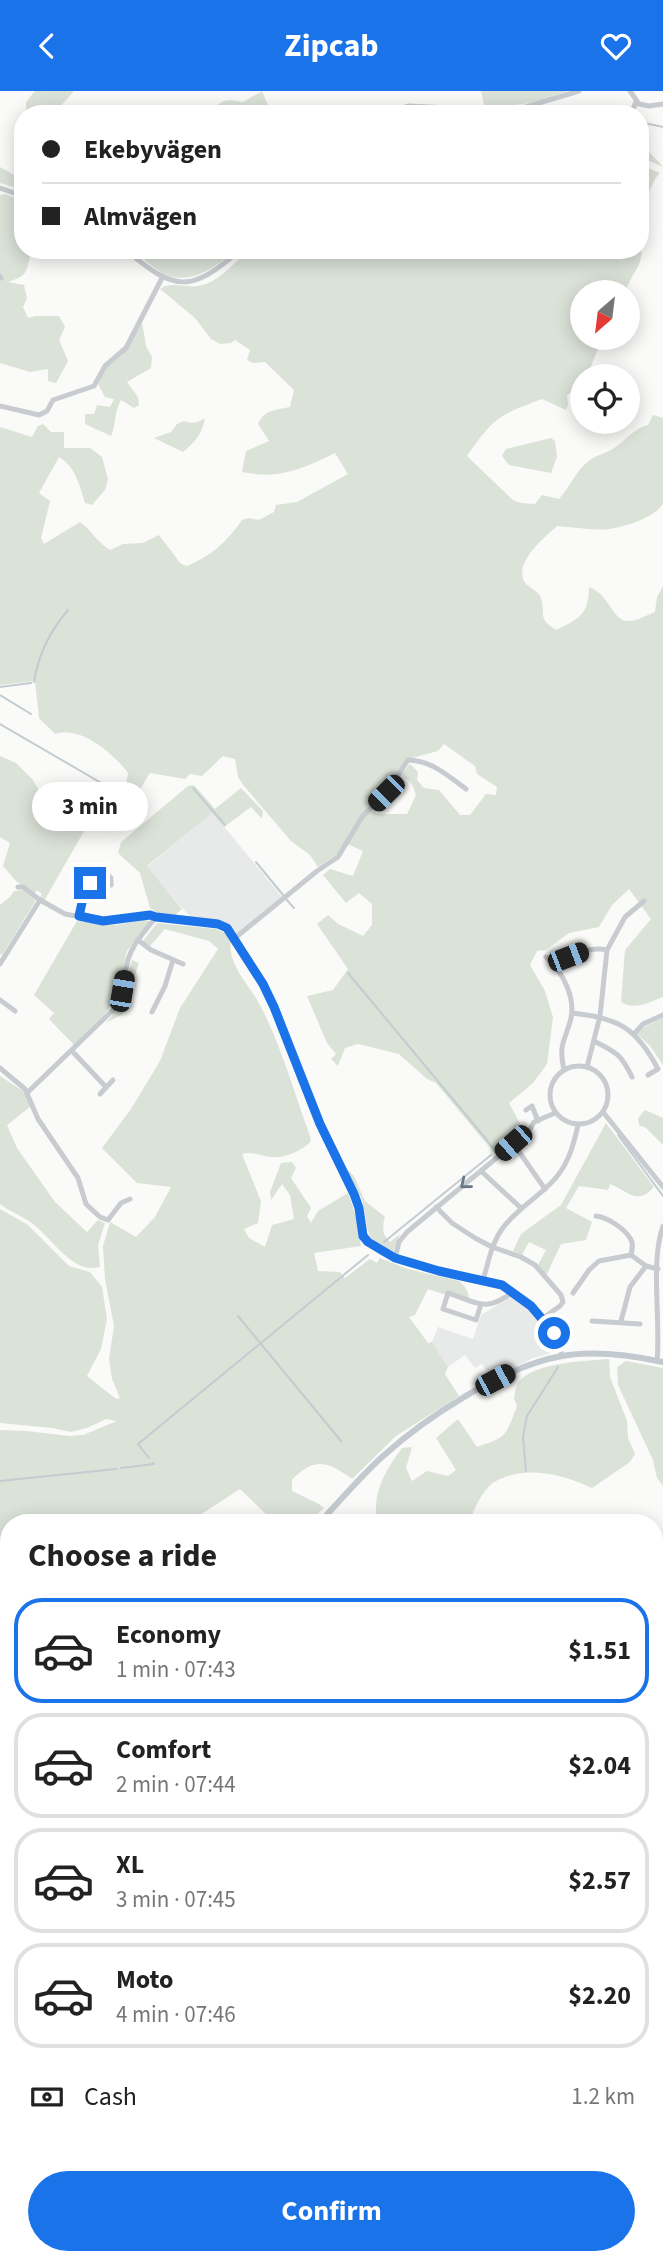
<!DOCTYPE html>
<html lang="en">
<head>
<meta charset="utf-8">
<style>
	body { margin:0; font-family:"Source Sans 3",sans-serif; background:#f2f2f2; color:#222; height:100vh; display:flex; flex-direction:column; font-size:26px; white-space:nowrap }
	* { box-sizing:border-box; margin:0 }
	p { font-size:23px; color:#767676 }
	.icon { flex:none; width:38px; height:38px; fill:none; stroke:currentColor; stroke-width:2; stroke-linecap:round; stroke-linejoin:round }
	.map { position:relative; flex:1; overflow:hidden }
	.details { position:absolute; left:0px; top:1423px; width:663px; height:751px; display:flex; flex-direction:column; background:#fff; border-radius:28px 28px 0 0; box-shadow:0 4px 18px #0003 }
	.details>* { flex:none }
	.banner { position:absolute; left:14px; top:14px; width:635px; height:154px; border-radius:28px; box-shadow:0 4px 18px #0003; display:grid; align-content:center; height:154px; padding:0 28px; background:#fff }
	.needle { width:46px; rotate:208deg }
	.buttons { position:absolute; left:570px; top:189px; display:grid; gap:14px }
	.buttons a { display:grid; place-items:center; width:70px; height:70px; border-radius:50%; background:#fff; box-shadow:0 4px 18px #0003; font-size:35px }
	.end { position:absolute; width:32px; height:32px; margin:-16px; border:9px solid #1a73e8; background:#fff; box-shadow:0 0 0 4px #fff }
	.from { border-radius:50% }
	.bubble { position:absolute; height:49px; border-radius:24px; background:#fff; box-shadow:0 4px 18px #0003; font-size:23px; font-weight:700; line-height:49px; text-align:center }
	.car { position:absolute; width:21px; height:42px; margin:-21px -10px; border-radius:9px; box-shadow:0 0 5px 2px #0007; background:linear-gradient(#222 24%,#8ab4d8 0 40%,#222 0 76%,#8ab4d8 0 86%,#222 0) }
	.banner b { display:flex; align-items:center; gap:24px; height:66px; font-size:26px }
	.banner b+b { border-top:2px solid #e0e0e0 }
	.banner i { width:18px; height:18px; background:#222 }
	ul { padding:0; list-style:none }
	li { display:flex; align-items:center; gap:21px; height:105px; margin:0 14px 10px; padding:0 14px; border:4px solid #e0e0e0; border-radius:28px }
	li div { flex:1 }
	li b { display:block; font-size:26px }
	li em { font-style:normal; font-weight:700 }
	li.current { border-color:#1a73e8 }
	li>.icon { width:63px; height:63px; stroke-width:1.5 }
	h2 { padding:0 28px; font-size:32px; line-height:84px }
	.pay { display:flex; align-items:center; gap:18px; height:77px; padding:0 28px; font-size:26px }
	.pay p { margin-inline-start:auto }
	.primary-button { display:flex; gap:14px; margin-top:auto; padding:14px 28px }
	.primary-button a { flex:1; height:80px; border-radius:42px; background:#1a73e8; color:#fff; font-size:28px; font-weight:700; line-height:80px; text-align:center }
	header { display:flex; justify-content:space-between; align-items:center; height:91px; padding:0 28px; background:#1a73e8; color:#fff; font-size:32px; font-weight:700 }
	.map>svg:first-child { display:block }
</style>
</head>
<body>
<header><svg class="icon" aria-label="back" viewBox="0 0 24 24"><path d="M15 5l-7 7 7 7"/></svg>Zipcab<svg class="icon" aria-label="heart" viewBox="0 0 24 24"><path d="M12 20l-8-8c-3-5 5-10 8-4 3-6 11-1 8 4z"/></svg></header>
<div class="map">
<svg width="663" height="2173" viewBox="0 0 663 2173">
	<rect width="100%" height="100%" fill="#fafaf8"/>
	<!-- built -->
	<g fill="#e8e9e9">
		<path d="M 212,721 L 282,806 L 236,844 L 221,831 L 191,827 L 147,776 Z"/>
		<path d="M 514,1204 L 544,1231 L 556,1250 L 554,1261 L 533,1267 L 493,1288 L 482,1273 L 475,1277 L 465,1264 L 448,1276 L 432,1251 L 438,1236 L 473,1248 L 481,1224 Z"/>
	</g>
	<!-- green -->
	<g fill="#dbe2d8" fill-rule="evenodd">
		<path d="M 35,0 L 74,0 C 55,22 54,23 26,23 L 26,11 Z"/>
		<path d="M 262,0 L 272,23 L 208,23 C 222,9 223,7 243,11 Z"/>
		<path d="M 481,0 L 568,0 C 536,11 519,17 484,14 Z"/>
		<path d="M 641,46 C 643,59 656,66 663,76 L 643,67 L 641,62 Z"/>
		<path d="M 641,74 L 660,82 C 647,94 641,132 641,150 C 641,155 642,161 641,166 C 639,179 628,188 626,201 L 583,201 L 583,247 L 607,247 L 600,253 L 587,285 L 583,285 L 583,294 L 567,304 L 568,314 L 566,319 L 542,308 C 499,324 494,326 467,365 L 513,409 L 521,412 L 535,413 L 542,404 L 559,408 C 570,396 576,379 590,369 C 596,364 604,363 611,359 C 624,352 633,337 648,334 L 653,324 L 663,327 L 663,412 C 657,426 624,436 609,438 C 592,440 574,436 557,435 C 545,446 517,468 523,488 C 526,497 538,498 541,507 C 546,524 537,527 556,539 C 579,528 589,523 589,496 C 609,503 613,530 627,530 C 636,531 647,524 655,521 L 657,506 L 663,495 L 663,906 C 649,911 635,920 621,911 L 625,859 L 651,828 L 629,798 L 612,814 L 599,836 L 569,842 L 546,859 L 537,860 L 530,874 L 545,900 L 553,926 L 547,973 L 533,992 L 509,1012 L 523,1038 L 495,1063 L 436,992 L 427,988 L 399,963 L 358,953 L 345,957 L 338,975 L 331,968 L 336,963 L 327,952 L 307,905 L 333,899 L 348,878 L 317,833 L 328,824 L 338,833 L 363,845 L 372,834 L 372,813 L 359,802 L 346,812 L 323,784 L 330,778 L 353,785 L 363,760 L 345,752 L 336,764 L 318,776 L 310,764 L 291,750 L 244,695 L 238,686 L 235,668 L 223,665 L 202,685 L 190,683 L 185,688 L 150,682 L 139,700 L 148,715 L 136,723 L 118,725 L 120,704 L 125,700 L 128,682 C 114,663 80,634 55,643 L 39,627 L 35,590 L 0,594 L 0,336 L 32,346 L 38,335 L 43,333 L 51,341 L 64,341 L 64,357 L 90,357 L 102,366 L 108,388 L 105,399 L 92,414 L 85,412 C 80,395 75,375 59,366 L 39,402 L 50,410 L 41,447 L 44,453 L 80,431 C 91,439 98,452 110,459 L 123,453 L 143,452 L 159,444 L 181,473 L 187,475 C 210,466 229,449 242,429 L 249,427 L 259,429 L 274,421 L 276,414 L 297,411 L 348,383 L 335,362 C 302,378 279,389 242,381 L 246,360 L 269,350 L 258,333 C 264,319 275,319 290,316 L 294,299 L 265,271 L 253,272 L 247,269 L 250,259 L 235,249 L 231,252 L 220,253 L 211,248 L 195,227 L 160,198 C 171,190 185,197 198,195 C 218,192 234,172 249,159 L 640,159 ZM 444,653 L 475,675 L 477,683 L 497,696 L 496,704 L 486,703 L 470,724 L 460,724 L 439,699 L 424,697 L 417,689 L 418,681 L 410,673 L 401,683 L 412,693 L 416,704 L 407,723 L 377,723 L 369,718 L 385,700 L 408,668 L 438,660 Z"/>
		<path d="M 0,76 L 23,89 L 23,99 L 0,92 Z"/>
		<path d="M 5,103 L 23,110 L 23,159 L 32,159 C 25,179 31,184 8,191 L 24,194 L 27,207 L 23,216 L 28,227 L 35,225 L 59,225 L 65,236 L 59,249 L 68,270 L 56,292 L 48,290 L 48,278 L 30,281 L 0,272 L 0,186 L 2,185 L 0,182 L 0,104 Z"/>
		<path d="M 133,159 L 234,159 C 217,176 190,195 164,183 C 153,177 143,167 133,159 Z"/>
		<path d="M 142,231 L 146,255 L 152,266 L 151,277 L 127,291 L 138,306 L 139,314 L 134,317 L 121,309 C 113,325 117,331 111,345 L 85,333 L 85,323 L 94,323 L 97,314 L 110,316 L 114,308 L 105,306 L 98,293 L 106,277 L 122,264 Z"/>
		<path d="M 205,327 C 202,343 196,350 183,361 L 154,347 L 171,341 L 177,333 L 184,330 C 191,333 199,332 205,327 Z"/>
		<path d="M 551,347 L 555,350 L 557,366 L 551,382 L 509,374 L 502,365 L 506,358 Z"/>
		<path d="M 0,665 L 16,672 L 33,689 L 43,707 L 62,724 L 91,728 L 44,810 L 40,806 L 42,803 L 37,799 L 34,803 L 16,790 L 3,775 L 10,752 L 0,746 Z"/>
		<path d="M 194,694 L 215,718 L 241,697 L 263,720 L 262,728 L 251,716 L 224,736 L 212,722 L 147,775 L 182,818 L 174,825 L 158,822 L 150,817 L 140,782 L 118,762 L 121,751 L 188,695 Z"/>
		<path d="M 23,799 L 35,808 L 35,811 L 2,864 L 0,863 L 0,814 L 10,806 L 14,800 Z"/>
		<path d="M 144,829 L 150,830 L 127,860 L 116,908 L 104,924 L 74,954 L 49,928 L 54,922 L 34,904 L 77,830 L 116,834 Z"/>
		<path d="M 157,832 L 216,838 L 225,842 L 231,849 C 227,870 245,890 256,907 C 280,949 293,999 310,1045 L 311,1050 C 303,1060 283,1068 270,1066 C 260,1065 252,1060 242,1063 L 261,1110 L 258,1132 L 244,1138 L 249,1147 L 265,1156 L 272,1134 L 294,1128 L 290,1104 L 282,1093 L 271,1109 L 270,1101 L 281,1072 L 292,1071 L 296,1077 L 291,1087 L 311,1117 L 307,1125 L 311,1132 L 318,1120 L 348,1102 L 356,1125 L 361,1155 L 314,1162 L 318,1180 L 340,1181 L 345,1187 L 370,1168 L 377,1172 L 380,1167 L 408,1178 L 459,1190 C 465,1195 468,1199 469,1207 L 446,1204 L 428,1198 L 415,1224 L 409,1226 L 428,1252 L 432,1251 L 448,1276 L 445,1283 L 459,1305 L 396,1345 L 352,1388 C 327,1370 314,1366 292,1389 L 292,1400 L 319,1413 L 324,1417 L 309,1431 L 274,1431 L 240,1398 L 200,1424 L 195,1431 L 9,1432 L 9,1637 L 0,1637 L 0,1339 L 26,1340 L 70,1345 L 83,1344 L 117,1330 L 106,1328 L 87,1337 L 71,1341 L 52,1337 L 0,1332 L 0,1118 L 28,1134 L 69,1175 L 90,1181 L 102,1196 L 107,1228 L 101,1258 L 87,1285 L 116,1308 L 120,1307 L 112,1288 L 109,1268 L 114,1235 L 105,1188 L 103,1155 L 110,1131 L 136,1146 L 155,1126 L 171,1096 L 137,1092 L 102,1057 L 131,1018 L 160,970 L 180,917 L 218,858 L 209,850 L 165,838 L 150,855 L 143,850 Z"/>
		<path d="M 132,869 L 139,872 L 130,898 L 132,910 L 123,923 L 106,932 C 124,911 124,894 132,869 Z"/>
		<path d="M 663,927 L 663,974 L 650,955 L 637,943 L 644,936 Z"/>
		<path d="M 0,985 L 23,1000 L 31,1015 L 7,1034 L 17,1057 L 55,1111 L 87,1141 L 98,1129 L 105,1132 L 98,1154 L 100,1176 C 73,1184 52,1147 33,1133 C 23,1125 10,1121 0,1113 Z"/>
		<path d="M 645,1019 L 663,1027 L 663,1054 L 646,1037 L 639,1034 L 638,1027 Z"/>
		<path d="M 606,1032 L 654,1096 C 637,1115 628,1100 610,1093 L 608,1099 L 579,1095 L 566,1117 L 592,1131 L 586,1149 L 561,1153 L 546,1185 L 538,1174 L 546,1159 L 529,1151 L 522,1164 L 513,1160 L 521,1143 L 561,1114 Z"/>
		<path d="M 341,1072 L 354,1085 L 365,1110 L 385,1126 C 382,1135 382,1144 390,1151 L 400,1143 L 393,1161 C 361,1146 370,1142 363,1112 C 359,1099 349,1084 341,1072 Z"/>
		<path d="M 609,1268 L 610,1286 L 627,1330 L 628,1347 L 635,1363 L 630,1371 L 592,1397 C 562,1383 527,1374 496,1390 C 484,1396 473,1419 470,1431 L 377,1431 C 372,1402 385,1380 402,1357 L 412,1356 L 406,1377 L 412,1390 L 427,1380 L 448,1385 L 456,1379 L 436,1347 L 458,1328 L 477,1356 C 508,1346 506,1344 517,1315 L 514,1308 C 515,1303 515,1296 518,1292 C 532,1271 587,1270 609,1268 Z"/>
		<path d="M 626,1270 L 663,1277 L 663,1395 L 657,1387 L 653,1369 L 618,1294 L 617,1276 Z"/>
		<path d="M 0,1647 L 9,1648 L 9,2165 L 654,2165 L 655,2028 L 663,2034 L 663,2173 L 0,2173 Z"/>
		<path d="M 655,1818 L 663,1823 L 663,1955 L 655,1963 Z"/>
		<path d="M 654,1975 L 663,1998 L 662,2027 L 655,2019 Z"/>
	</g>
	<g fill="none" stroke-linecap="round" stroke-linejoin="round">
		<!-- stream -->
		<g stroke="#c2ccd1" stroke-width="2">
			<path d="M 640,31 L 663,36"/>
			<path d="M 34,591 C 38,565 50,540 68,519"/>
			<path d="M 0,596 L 31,592"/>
			<path d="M 0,604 L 31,623"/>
			<path d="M 0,633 L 115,700"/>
			<path d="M 193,697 L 225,734"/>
			<path d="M 89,727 L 106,698"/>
			<path d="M 256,771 L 283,804"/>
			<path d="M 286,808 L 294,817"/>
			<path d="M 348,882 L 496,1060"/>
			<path d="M 618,1044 L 663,1105"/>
			<path d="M 496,1060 L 522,1037"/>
			<path d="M 384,1151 L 491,1064"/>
			<path d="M 238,1225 L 341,1350"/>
			<path d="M 149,1367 L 138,1353 L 368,1164"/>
			<path d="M 121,1377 L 154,1373 L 153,1372"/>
			<path d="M 526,1380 L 523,1346 L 527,1325 L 558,1276"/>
			<path d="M 0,1390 L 116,1378"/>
		</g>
		<!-- minor -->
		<g stroke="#c8ccd0" stroke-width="5">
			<path d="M 630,0 L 639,13 L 649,15 L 663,13"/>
			<path d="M 382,23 L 409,15 L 512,20 L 579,0"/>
			<path d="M 631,23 L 636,11"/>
			<path d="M 0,97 L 23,105"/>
			<path d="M 126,159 C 175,201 191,202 240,159"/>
			<path d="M 0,185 L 1,187"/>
			<path d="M 0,315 L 39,324 L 47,320 L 53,309 L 94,295 L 105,275 L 126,257 L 162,187"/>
			<path d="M 18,796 L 23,796 L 40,809"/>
			<path d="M 79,825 C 82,806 90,793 101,777 L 111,787 L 111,794 L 106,795 L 90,792"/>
			<path d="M 235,847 L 317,780 L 338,766 L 362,726 L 386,702 L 408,669 C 431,669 448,685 466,698"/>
			<path d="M 138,849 L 151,859 L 183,873"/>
			<path d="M 546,866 C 563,881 577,908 570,931 C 563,954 559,954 564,979"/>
			<path d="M 0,873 L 40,809 L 65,823 L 103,830 L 150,824 L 156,826 L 218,833 L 227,837 C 245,861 262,887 274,914 C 284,937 290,961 300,984 C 316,1024 334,1062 353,1100 C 360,1114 358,1140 367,1150 C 392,1179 468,1181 503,1194 C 517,1200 529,1213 540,1224 C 551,1236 559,1249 562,1265"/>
			<path d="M 556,875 C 571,864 588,855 607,859"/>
			<path d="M 0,909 L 15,920"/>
			<path d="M 152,921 L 165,895 L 173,869"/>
			<path d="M 572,922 C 618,927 636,936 658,978 L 648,984"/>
			<path d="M 634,943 L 643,933 L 663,924"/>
			<path d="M 594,950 C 616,961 621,963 632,986"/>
			<path d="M 72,960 L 106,996"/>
			<circle cx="579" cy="1004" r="29"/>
			<path d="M 587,976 L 600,925 L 607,859 L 625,826 L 644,810"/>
			<path d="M 0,977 L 25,998 L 38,1028 L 78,1087 L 86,1113 L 100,1126 L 108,1129 L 121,1112 L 130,1108"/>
			<path d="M 27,1002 L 114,918 C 124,902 123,886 128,869 C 133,852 146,839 156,826"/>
			<path d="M 100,1003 L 113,989"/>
			<path d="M 526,1019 L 532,1015 L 538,1030"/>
			<path d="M 603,1021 L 663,1096"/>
			<path d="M 513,1052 L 545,1098"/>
			<path d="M 481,1080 L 521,1117"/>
			<path d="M 436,1116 L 452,1132 L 475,1147 L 492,1156 L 521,1166 L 535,1174 L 561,1204 L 563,1211 L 560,1215 L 543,1227"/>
			<path d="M 596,1125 C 607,1126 625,1138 630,1147 C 634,1152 632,1159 631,1164"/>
			<path d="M 395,1167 L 399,1151 L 407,1141 L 529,1040 L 534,1031 L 555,1022"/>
			<path d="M 483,1190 C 488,1172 491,1154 502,1138 C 515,1120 534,1109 550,1093 C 567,1077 573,1057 578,1034"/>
			<path d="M 573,1202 L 589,1179 L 599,1170 L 631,1164 L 646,1175"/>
			<path d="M 481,1213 L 476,1229 L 443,1218 L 448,1202 C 479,1212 485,1222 513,1201"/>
			<path d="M 592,1230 L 640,1233"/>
			<path d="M 621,1230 L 630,1196 L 646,1175 L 658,1178"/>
			<path d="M 657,1270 C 661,1229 650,1172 663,1135"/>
			<path d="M 208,1432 L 211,1432"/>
		</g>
		<!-- major -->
		<g stroke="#c2c9cf" stroke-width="6">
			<path d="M 319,1432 C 340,1410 360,1386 382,1366 C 425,1327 504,1275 562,1265 C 595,1259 630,1264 663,1271"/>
			<path d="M 0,1643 L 9,1644"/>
		</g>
	</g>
	<!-- one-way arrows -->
	<defs><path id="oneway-chevron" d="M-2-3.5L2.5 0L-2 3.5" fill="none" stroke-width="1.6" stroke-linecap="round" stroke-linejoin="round" transform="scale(1.75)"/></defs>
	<use stroke="#687989" href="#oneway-chevron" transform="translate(465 1093) rotate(141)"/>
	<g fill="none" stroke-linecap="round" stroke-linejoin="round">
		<!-- route -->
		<path stroke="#1a73e8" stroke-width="9" d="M 90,792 L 84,803 L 79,825 L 103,830 L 150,824 L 156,826 L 218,833 L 227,837 L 263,893 L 274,916 L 320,1033 L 354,1103 L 359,1117 L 363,1145 L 368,1151 L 395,1167 L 439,1180 L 502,1194 L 531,1215 L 554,1242"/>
	</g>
</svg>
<div class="buttons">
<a><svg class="needle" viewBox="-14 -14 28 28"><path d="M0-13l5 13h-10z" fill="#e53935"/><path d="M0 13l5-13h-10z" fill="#767676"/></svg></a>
<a><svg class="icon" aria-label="locate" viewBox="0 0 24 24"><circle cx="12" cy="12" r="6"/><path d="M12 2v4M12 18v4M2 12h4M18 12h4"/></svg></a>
</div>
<i class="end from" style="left:554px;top:1242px"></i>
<i class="end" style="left:90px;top:792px"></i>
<div class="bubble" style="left:32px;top:691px;width:116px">3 min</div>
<i class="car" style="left:386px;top:702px;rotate:225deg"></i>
<i class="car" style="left:568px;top:866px;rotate:69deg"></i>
<i class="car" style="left:122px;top:900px;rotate:10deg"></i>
<i class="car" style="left:513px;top:1052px;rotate:229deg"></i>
<i class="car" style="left:495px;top:1289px;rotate:62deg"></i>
<div class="banner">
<b><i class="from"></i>Ekebyvägen</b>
<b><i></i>Almvägen</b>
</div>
<section class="details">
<h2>Choose a ride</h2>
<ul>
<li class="current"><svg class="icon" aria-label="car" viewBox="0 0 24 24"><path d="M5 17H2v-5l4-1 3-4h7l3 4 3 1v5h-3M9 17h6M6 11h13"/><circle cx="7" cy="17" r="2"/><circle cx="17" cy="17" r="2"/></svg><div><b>Economy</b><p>1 min · 07:43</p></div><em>$1.51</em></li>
<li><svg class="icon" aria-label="car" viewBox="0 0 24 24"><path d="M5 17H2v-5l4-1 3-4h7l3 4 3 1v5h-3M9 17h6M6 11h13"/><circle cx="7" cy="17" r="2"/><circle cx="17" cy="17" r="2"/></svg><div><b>Comfort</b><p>2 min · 07:44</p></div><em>$2.04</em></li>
<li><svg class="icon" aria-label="car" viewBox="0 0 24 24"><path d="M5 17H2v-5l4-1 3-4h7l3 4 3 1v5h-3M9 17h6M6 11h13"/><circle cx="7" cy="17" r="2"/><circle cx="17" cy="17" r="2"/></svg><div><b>XL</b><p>3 min · 07:45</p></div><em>$2.57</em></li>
<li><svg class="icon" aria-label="car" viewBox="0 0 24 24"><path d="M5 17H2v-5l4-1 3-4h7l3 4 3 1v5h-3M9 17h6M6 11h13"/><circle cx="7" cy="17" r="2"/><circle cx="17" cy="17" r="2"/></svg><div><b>Moto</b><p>4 min · 07:46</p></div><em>$2.20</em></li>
</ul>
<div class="pay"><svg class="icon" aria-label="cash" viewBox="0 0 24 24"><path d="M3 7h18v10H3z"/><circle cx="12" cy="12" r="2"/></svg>Cash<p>1.2 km</p></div>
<div class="primary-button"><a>Confirm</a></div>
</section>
</div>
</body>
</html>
